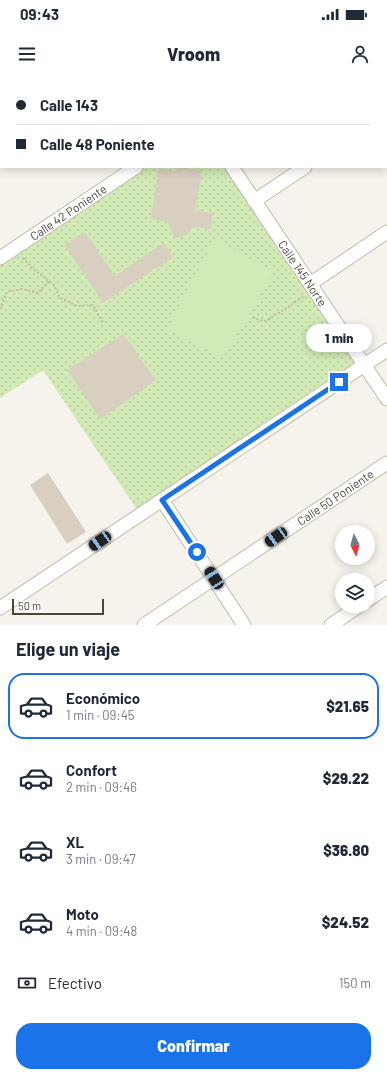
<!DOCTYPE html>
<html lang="es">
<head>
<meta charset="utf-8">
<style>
	body { margin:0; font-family:Barlow,sans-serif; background:#f2f2f3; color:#1f2937; height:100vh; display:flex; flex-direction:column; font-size:15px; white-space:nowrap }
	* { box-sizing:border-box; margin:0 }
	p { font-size:13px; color:#747a83 }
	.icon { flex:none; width:22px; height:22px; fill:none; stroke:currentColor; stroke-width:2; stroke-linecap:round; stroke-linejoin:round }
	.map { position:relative; height:545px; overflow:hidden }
	.side { display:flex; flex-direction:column; background:#fff; flex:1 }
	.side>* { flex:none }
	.banner { position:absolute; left:0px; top:0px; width:387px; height:88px; box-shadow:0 2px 10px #0003; display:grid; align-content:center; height:88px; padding:0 16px; background:#fff }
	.needle { width:26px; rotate:174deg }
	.buttons { position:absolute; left:335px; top:445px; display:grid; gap:8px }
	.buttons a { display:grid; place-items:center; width:40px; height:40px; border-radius:50%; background:#fff; box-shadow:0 2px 10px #0003; font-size:20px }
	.scale { position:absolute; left:12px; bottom:10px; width:92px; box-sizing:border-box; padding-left:4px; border:2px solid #4b4439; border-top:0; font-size:11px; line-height:14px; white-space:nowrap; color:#4b4439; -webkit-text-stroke:3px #fff; paint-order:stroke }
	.end { position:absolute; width:18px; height:18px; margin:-9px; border:5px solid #1a73e8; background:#fff; box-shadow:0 0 0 2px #fff }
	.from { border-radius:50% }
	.bubble { position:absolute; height:28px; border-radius:14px; background:#fff; box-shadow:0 2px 10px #0003; font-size:13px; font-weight:800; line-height:28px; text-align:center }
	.car { position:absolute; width:12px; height:24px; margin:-12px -6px; border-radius:5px; box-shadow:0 0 3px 1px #0007; background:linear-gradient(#222 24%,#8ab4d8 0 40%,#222 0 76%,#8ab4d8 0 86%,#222 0) }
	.banner b { display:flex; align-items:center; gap:14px; height:38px; font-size:15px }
	.banner b+b { border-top:1px solid #e0e1e3 }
	.banner i { width:10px; height:10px; background:#1f2937 }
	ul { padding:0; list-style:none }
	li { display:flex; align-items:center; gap:12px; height:66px; margin:0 8px 6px; padding:0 8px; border:2px solid transparent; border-radius:16px }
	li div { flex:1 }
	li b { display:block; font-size:15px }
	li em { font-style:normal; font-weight:800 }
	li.selected { border-color:#1a73e8 }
	li>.icon { width:36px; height:36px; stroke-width:1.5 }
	h2 { padding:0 16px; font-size:18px; line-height:48px }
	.pay { display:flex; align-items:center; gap:10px; height:44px; padding:0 16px; font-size:15px }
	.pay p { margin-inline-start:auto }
	.primary-button { display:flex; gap:8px; margin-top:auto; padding:8px 16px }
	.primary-button a { flex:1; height:46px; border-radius:16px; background:#1a73e8; color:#fff; font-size:16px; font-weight:800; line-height:46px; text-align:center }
	.status { display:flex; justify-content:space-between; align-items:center; height:28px; padding:0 20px; background:#fff; direction:ltr }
	.status svg { height:11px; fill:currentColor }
	header { display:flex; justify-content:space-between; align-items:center; height:52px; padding:0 16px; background:#fff; font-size:18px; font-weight:800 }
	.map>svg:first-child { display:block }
</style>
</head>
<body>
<div class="status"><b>09:43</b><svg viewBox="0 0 49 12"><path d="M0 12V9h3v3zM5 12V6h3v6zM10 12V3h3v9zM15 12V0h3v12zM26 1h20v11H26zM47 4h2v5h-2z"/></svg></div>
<header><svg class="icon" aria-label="menu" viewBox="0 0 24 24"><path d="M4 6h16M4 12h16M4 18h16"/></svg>Vroom<svg class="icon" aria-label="person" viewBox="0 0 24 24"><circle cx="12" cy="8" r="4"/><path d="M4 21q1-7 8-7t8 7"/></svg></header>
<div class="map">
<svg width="387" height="545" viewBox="0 0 387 545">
	<defs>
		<pattern id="park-dots" width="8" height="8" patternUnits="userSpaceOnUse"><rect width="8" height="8" fill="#d2eab5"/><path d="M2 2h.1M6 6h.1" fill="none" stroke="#b6ca9c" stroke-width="1.8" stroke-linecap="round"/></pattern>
	</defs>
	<rect width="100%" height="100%" fill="#f6f3ec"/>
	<!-- park -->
	<path fill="url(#park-dots)" d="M 143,87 L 226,87 L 359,284 L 138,431 L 43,290 L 0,318 L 0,182 Z"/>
	<!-- garden -->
	<path fill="#d2eab5" d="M 215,159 L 274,192 L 223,278 L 167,249 Z"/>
	<!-- building -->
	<g fill="#d8cfc1">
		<path d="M 179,87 L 202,91 L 195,131 L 213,133 L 211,149 L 193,147 L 188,154 L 174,159 L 168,142 L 151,139 L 158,89 L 178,91 Z"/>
		<path d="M 85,152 L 115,196 L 164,163 L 173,177 L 103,223 L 64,165 Z"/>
		<path d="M 123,254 L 156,300 L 100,339 L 67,290 Z"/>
		<path d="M 48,393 L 86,452 L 67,464 L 30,405 Z"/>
	</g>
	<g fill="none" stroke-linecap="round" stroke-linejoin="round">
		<!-- minor casing -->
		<g stroke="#c2bbae" stroke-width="15">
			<g id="minor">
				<path d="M 174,0 L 174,1"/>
				<path d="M 265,1 L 267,0"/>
				<path d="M 386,33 L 387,32"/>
				<path d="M 232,87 L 387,319"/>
				<path d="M 254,121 L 305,87"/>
				<path d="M 0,178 L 136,87"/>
				<path d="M 310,204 L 387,152"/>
				<path d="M 162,420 L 244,545"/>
				<path d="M 368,520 L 387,507"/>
				<path d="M 0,528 L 387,270"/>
				<path d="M 144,545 L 387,383"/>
				<path d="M 331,545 L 359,526"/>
			</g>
		</g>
		<!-- major casing -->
		<g stroke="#e6c16a" stroke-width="19">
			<g id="major">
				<path d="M 65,1 L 66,0"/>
				<path d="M 101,1 L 103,0"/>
				<path d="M 0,45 L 1,44"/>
				<path d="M 0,69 L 1,68"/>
			</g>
		</g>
		<!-- path -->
		<g stroke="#c4b79f" stroke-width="2" stroke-dasharray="2 2" stroke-linecap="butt">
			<path d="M 23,178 L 32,188 L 54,205 L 60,218 L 77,226 L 93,225 L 103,243"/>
			<path d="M 0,229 L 7,212 L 22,209 L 38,213 L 49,201"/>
			<path d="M 253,237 L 259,240 L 266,241 L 305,216"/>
		</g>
		<!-- minor -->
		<use href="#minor" stroke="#fff" stroke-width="13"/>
		<!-- major -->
		<use href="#major" stroke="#ffe39c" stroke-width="17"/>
	</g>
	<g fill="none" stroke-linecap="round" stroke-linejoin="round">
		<!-- route -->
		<path stroke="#1a73e8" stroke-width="5" d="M 197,472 L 162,420 L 339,302"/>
	</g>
	<g text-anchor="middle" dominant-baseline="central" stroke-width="3.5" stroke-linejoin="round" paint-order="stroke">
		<!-- street labels -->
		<g font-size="12" fill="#4b4439" stroke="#fff">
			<text transform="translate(68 132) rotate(-34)">Calle 42 Poniente</text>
			<text transform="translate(303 193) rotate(56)">Calle 145 Norte</text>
			<text transform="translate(335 417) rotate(-34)">Calle 50 Poniente</text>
		</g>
	</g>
</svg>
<div class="buttons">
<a><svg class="needle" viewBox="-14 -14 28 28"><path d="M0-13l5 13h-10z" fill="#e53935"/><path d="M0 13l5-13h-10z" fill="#747a83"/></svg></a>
<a><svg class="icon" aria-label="layers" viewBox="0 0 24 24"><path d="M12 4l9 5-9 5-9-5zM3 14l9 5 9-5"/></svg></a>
</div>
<div class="scale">50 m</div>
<i class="end from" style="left:197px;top:472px"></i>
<i class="end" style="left:339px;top:302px"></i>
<div class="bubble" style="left:306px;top:244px;width:66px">1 min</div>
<i class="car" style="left:276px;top:457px;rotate:236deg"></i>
<i class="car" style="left:100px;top:461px;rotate:236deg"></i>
<i class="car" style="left:214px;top:498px;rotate:327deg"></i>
<div class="banner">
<b><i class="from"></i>Calle 143</b>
<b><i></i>Calle 48 Poniente</b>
</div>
</div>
<section class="side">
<h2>Elige un viaje</h2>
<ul>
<li class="selected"><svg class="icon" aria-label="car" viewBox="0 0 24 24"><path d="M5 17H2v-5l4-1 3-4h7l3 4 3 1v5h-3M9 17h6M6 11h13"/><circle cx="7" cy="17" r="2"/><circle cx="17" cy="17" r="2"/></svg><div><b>Económico</b><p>1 min · 09:45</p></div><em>$21.65</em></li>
<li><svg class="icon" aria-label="car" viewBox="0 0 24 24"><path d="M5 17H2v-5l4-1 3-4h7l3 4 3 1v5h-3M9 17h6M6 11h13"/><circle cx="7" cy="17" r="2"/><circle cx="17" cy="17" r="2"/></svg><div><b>Confort</b><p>2 min · 09:46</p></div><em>$29.22</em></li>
<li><svg class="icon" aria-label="car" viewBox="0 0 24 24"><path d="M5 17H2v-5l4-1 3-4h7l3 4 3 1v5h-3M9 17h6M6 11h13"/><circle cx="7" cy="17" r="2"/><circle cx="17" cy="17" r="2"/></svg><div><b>XL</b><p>3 min · 09:47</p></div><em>$36.80</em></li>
<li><svg class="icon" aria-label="car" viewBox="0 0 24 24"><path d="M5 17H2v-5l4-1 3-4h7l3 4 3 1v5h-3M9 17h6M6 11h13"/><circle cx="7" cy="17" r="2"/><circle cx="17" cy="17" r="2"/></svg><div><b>Moto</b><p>4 min · 09:48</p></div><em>$24.52</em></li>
</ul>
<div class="pay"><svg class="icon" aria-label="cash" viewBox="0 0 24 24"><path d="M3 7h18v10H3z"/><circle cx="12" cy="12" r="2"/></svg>Efectivo<p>150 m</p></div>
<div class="primary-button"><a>Confirmar</a></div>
</section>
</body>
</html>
